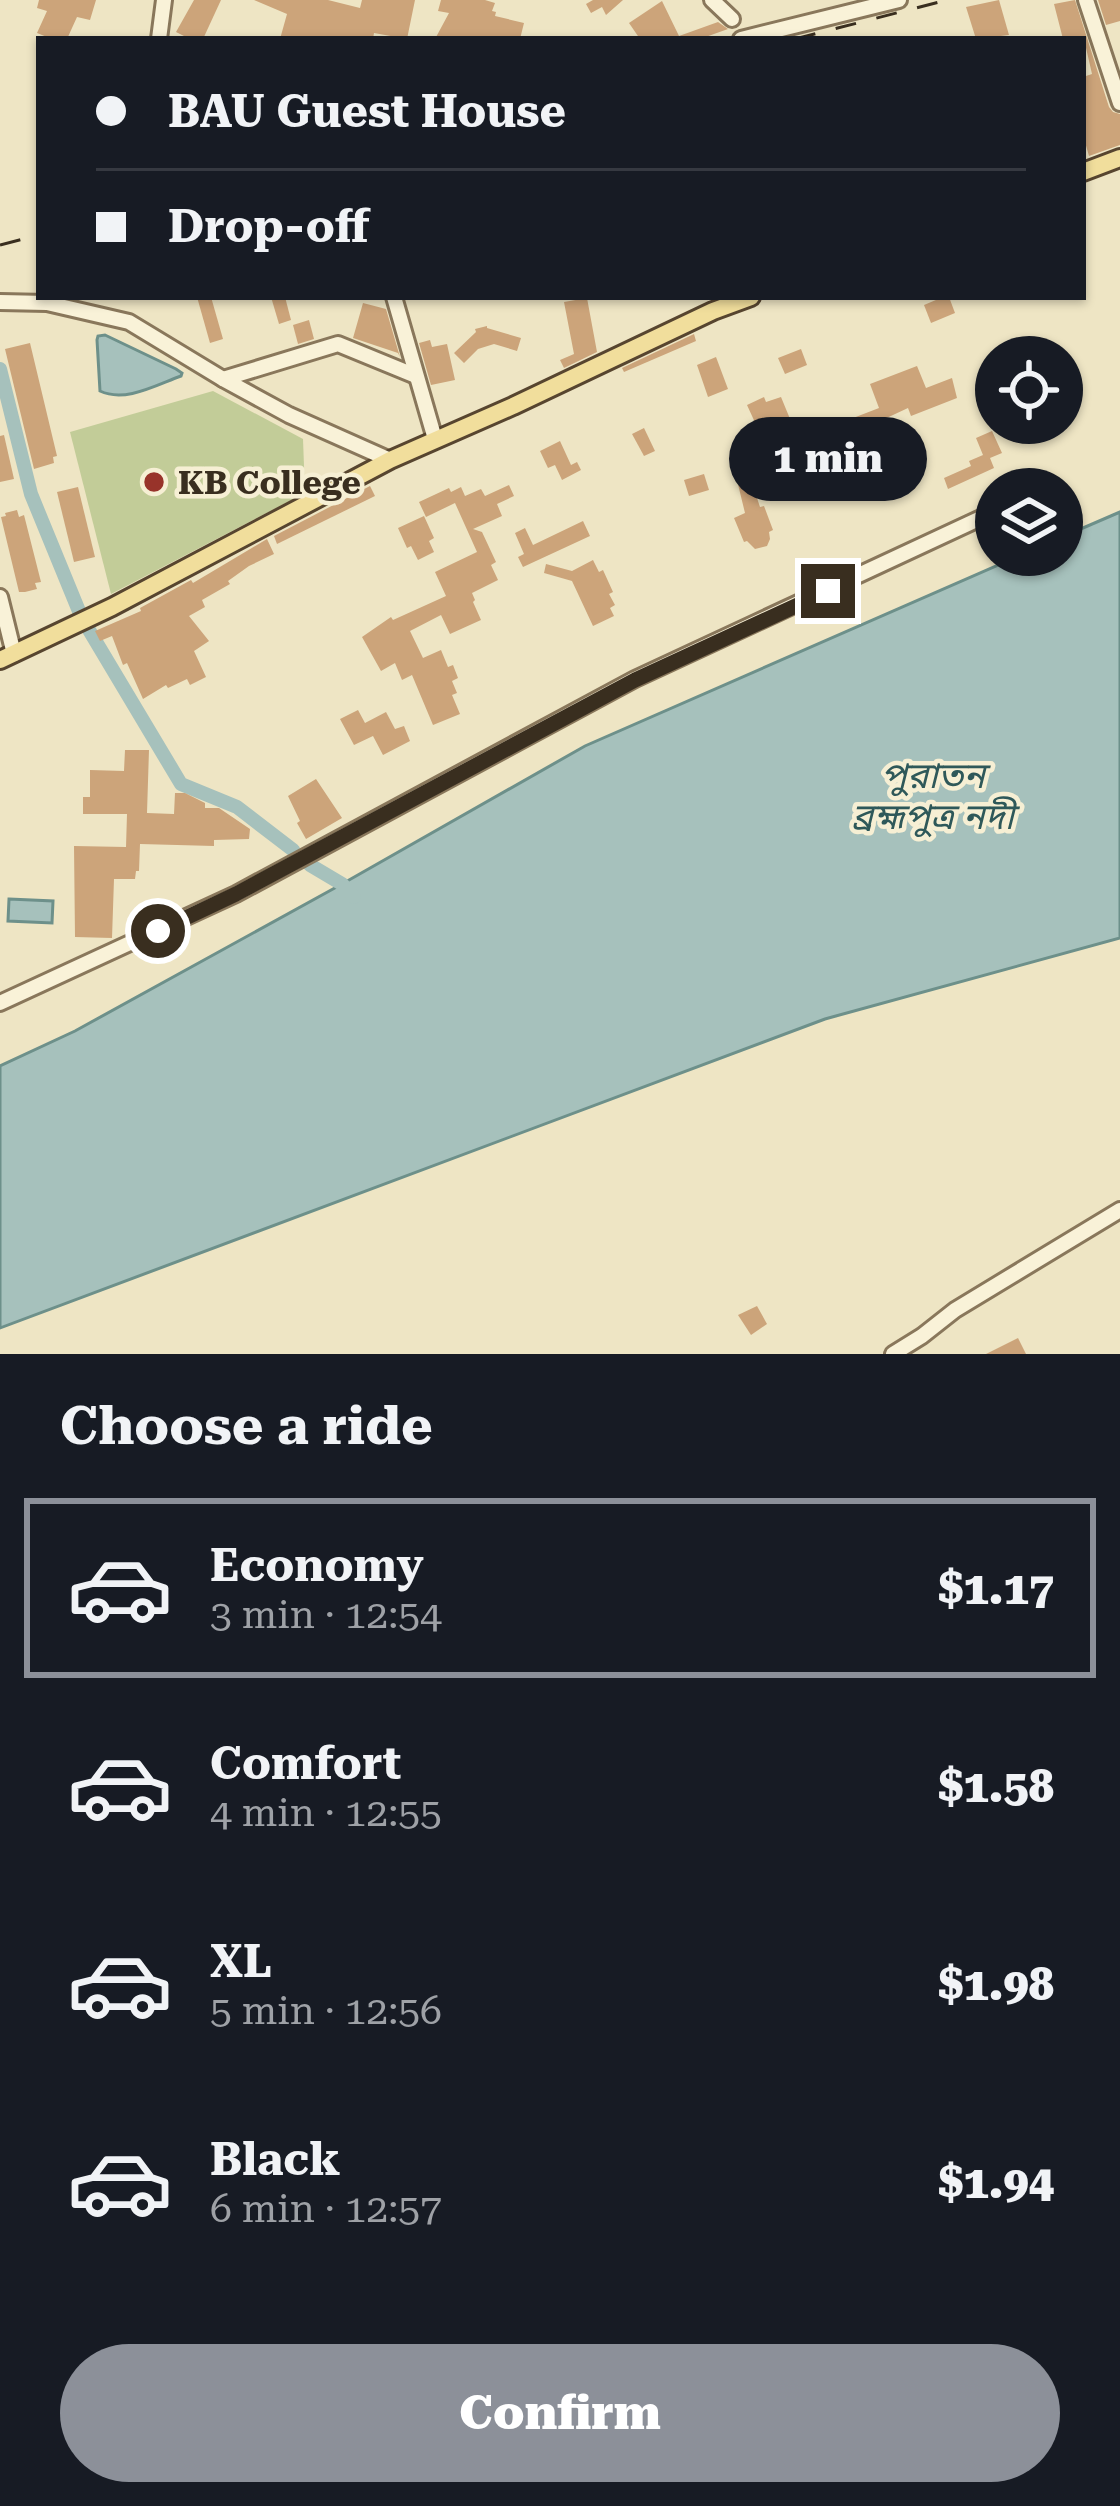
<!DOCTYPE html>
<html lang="en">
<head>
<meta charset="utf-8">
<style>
	body { margin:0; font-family:"Roboto Serif","Noto Sans Bengali",serif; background:#20242c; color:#f1f3f6; height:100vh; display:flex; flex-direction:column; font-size:45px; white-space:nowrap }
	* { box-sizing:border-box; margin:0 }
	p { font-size:39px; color:#9ea1a6 }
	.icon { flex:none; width:66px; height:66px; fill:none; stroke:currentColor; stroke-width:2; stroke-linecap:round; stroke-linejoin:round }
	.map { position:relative; height:1354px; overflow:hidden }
	.panel { display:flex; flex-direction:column; background:#171b24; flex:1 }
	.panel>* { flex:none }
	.guide { position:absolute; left:36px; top:36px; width:1050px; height:264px; border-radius:0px; box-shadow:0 3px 9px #0004; display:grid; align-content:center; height:264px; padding:0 60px; background:#171b24 }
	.fabs { position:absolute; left:975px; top:336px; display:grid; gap:24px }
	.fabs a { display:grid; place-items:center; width:108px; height:108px; border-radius:50%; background:#171b24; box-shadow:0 3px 9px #0004; font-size:60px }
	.end { position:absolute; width:54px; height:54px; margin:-27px; border:15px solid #392e1f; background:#fff; box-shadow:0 0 0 6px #fff }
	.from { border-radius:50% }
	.bubble { position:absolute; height:84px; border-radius:42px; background:#171b24; box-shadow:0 3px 9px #0004; font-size:39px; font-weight:800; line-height:84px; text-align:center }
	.guide b { display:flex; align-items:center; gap:42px; height:114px; font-size:45px }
	.guide b+b { border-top:3px solid #363941 }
	.guide i { width:30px; height:30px; background:#f1f3f6 }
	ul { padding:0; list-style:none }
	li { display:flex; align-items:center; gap:36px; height:180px; margin:0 24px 18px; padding:0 36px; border:6px solid transparent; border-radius:0px }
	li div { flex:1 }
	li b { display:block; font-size:45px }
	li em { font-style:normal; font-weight:800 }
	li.on { border-color:#8c9099 }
	li>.icon { width:108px; height:108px; stroke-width:1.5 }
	h2 { padding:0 60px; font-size:54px; line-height:144px }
	.action { display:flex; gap:24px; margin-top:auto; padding:24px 60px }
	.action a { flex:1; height:138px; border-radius:72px; background:#8c9099; color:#fff; font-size:48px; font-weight:800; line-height:138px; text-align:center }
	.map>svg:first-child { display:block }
</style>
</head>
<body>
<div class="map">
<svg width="1120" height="1354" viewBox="0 0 1120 1354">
	<rect width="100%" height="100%" fill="#eee5c4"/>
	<!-- green -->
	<path fill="#c2cc98" d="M 213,391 L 303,439 L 305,493 L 111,594 L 70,432 Z"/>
	<!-- water -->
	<g fill="#a6c1bc" stroke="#6d908a" stroke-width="3">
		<path d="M 105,335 L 176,369 L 182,373 L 181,376 C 156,385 125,403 100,391 L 97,340 L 98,336 Z"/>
		<path d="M 1120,512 L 1120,938 L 825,1019 L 0,1328 L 0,1066 L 75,1031 L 342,884 L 585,746 L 1021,555 L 1062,555 L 1062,537 Z"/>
		<path d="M 9,899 L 53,901 L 52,923 L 8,921 Z"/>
	</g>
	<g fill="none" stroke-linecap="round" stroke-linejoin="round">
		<!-- canal -->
		<g stroke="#a6c1bc" stroke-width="14">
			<path d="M 0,369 L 31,494 L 81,616"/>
			<path d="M 89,630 L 181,784 L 237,807 L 293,850"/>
			<path d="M 310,865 L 342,884 L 354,897"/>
		</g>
	</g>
	<!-- building -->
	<g fill="#cca47a">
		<path d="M 39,0 L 96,0 L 90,20 L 77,17 L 67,39 L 52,39 L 37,33 L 47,11 L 37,8 Z"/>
		<path d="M 194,0 L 221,0 L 203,39 L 190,39 L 176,32 Z"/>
		<path d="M 254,0 L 328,0 L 360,8 L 362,0 L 415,0 L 407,39 L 374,33 L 373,39 L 280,39 L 287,14 Z"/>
		<path d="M 441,0 L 485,0 L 495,3 L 492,11 L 496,12 L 495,16 L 524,23 L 520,39 L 435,39 L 449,13 L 438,11 Z"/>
		<path d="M 593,0 L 623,0 L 606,15 L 602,7 L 591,13 L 586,4 Z"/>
		<path d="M 999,0 L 1009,35 L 976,39 L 966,7 Z"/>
		<path d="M 1075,0 L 1109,107 L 1113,112 L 1120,114 L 1120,145 L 1089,156 L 1083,135 L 1083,77 L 1092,74 L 1084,39 L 1063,39 L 1054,4 Z"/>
		<path d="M 1098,0 L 1120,0 L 1120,21 L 1106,25 Z"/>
		<path d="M 662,1 L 679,36 L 718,22 L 728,29 L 700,39 L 640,39 L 629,23 Z"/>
		<path d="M 197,297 L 211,297 L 223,339 L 210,343 Z"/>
		<path d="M 271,297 L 285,297 L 291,320 L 279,324 Z"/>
		<path d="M 943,297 L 949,297 L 955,313 L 931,323 L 924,305 Z"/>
		<path d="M 587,298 L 597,352 L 564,368 L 560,360 L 574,354 L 564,302 Z"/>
		<path d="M 363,303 L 386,309 L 400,357 L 398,353 L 353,338 Z"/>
		<path d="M 309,320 L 314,339 L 298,344 L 293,325 Z"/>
		<path d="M 487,326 L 487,328 L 521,338 L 517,351 L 494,344 L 478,349 L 464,363 L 454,353 L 476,332 L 475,329 Z"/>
		<path d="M 694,334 L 696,341 L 624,372 L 622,368 Z"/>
		<path d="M 430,340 L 432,347 L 447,344 L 455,380 L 431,385 L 419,343 Z"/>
		<path d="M 30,343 L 57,456 L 53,457 L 54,463 L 34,469 L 5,349 Z"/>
		<path d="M 801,349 L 807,365 L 785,374 L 778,358 Z"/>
		<path d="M 716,357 L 728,389 L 708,397 L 697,365 Z"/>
		<path d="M 917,366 L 926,388 L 952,378 L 957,398 L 911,416 L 908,408 L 878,422 L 880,426 L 856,439 L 848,420 L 879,408 L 870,384 Z"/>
		<path d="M 764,397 L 766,402 L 781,397 L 795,431 L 779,437 L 774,423 L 758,429 L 747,405 Z"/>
		<path d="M 644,428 L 655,451 L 644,456 L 632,434 Z"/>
		<path d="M 992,431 L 1002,453 L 990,458 L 994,468 L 948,489 L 944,478 L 971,466 L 969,461 L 983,455 L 976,438 Z"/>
		<path d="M 4,435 L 14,479 L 0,482 L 0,436 Z"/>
		<path d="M 789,438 L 795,452 L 749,474 L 760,507 L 764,506 L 773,530 L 769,532 L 770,539 L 767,546 L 755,549 L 747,541 L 744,542 L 734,518 L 745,513 L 734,468 L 760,458 L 758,454 Z"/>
		<path d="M 560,441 L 571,465 L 577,462 L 581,470 L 562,480 L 555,465 L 548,468 L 540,451 Z"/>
		<path d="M 841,446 L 845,455 L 815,468 L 811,458 Z"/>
		<path d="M 704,474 L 709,490 L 689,496 L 684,480 Z"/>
		<path d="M 509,485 L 514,496 L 497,504 L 502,516 L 473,529 L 482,532 L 496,562 L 491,565 L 498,580 L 472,593 L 475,600 L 473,602 L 481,620 L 450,634 L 441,615 L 410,631 L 423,658 L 441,650 L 448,667 L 453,665 L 458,678 L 452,681 L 457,693 L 452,695 L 460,714 L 433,725 L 412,675 L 402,680 L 395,663 L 381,671 L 362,637 L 391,617 L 393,620 L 446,596 L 435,572 L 477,552 L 455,503 L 426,517 L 419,502 L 449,488 L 451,492 L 461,487 L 465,496 L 481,489 L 485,496 Z"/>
		<path d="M 370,486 L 375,496 L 277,544 L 274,536 Z"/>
		<path d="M 78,487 L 95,557 L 74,562 L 57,492 Z"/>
		<path d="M 17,510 L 19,517 L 24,515 L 41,582 L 35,583 L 37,589 L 25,592 L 19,592 L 1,517 L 6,516 L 5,513 Z"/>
		<path d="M 424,516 L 434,538 L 429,541 L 434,552 L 418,560 L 411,546 L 407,548 L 398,528 Z"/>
		<path d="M 583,521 L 590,536 L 523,567 L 518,557 L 524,554 L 515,533 L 525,528 L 533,545 Z"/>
		<path d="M 267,539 L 274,554 L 249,566 L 228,581 L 230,584 L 202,600 L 205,607 L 189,616 L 209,641 L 194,651 L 206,677 L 190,685 L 187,679 L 168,688 L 166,685 L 143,699 L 127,663 L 123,665 L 112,636 L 100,641 L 95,631 L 141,611 L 140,608 L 191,580 L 193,583 Z"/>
		<path d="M 593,560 L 599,572 L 603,570 L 613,592 L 609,594 L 615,605 L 610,608 L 614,616 L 593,626 L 572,581 L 544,573 L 546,564 L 572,571 Z"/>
		<path d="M 358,710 L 365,723 L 386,712 L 395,729 L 404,726 L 410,741 L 383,755 L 373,736 L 354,745 L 340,719 Z"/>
		<path d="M 125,750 L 149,750 L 147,813 L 174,814 L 175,793 L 185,793 L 205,803 L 205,808 L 219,808 L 250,829 L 249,839 L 214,840 L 214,846 L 140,844 L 139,871 L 136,871 L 135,879 L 114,879 L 112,938 L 75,937 L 74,846 L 126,847 L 127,814 L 83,814 L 83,797 L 90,797 L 90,770 L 124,771 Z"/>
		<path d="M 316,779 L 342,818 L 306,839 L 297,823 L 300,821 L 288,796 Z"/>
		<path d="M 757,1306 L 767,1324 L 751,1335 L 738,1315 Z"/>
		<path d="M 1018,1338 L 1026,1354 L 986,1354 Z"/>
	</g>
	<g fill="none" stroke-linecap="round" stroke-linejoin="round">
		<!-- minor casing -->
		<g stroke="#89775b" stroke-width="20">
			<g id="minor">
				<path d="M 712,0 L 732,19"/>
				<path d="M 1086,0 L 1120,103"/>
				<path d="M 159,39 L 164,0"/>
				<path d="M 741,39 L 899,0"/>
				<path d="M 394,297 L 435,439"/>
				<path d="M 0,302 L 47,303 L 129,322 L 223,379 L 289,415 L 390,460"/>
				<path d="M 223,379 L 338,344 L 416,376"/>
				<path d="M 1041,489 L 1050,485"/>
				<path d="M 0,597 L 14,654"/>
				<path d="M 0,1003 L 236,894 L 635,679 L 996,511"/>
				<path d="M 893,1354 L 922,1336 L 955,1310 L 1120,1210"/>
			</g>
		</g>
		<!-- major casing -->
		<g stroke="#57452f" stroke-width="22">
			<g id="major">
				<path d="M 1083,172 L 1120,158"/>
				<path d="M 0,660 L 112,607 L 390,460 L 513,406 L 713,311 L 751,297"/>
			</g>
		</g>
		<!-- minor -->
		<use href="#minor" stroke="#f9f2d8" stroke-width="14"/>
		<!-- major -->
		<use href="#major" stroke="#f1de9c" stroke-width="16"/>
		<!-- rail -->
		<g stroke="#392e1f" stroke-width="3" stroke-dasharray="21 21" stroke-linecap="butt">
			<path d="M 795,39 L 947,0"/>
			<path d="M 0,245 L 39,235"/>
		</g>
	</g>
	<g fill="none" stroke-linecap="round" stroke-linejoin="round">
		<!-- route -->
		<path stroke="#392e1f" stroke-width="15" d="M 158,931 L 236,894 L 635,680 L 828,591"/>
	</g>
	<!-- markers -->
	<circle fill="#98332a" stroke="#f6efd4" stroke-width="4.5" cx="154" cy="482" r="12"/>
	<g text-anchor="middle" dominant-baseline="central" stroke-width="9" stroke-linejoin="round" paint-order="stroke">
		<!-- poi labels -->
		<g font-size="33" font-weight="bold" fill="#392e1f" stroke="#f6efd4" text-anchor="start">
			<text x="178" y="482">KB College</text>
		</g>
		<!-- water labels -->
		<g font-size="36" font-style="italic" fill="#2e5859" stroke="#f6efd4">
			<text x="933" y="776">পুরাতন<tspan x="933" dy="41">ব্রহ্মপুত্র নদী</tspan></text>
		</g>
	</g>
</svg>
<div class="fabs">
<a><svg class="icon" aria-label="locate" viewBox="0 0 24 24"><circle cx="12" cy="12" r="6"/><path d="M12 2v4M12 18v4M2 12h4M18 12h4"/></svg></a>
<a><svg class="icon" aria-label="layers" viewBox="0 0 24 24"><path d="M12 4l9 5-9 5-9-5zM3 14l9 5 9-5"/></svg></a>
</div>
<i class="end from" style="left:158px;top:931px"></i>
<i class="end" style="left:828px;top:591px"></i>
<div class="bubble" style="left:729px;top:417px;width:198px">1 min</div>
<div class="guide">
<b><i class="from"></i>BAU Guest House</b>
<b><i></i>Drop-off</b>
</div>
</div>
<section class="panel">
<h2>Choose a ride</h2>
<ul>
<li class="on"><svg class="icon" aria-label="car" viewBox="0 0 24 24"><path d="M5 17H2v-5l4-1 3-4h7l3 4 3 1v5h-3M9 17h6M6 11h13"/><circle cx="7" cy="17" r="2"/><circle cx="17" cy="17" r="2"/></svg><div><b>Economy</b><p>3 min · 12:54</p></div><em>$1.17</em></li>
<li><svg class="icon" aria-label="car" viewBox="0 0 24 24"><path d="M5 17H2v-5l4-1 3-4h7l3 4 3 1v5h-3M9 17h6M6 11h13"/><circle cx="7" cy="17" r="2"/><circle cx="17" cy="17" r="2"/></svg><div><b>Comfort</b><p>4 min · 12:55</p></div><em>$1.58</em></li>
<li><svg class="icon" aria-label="car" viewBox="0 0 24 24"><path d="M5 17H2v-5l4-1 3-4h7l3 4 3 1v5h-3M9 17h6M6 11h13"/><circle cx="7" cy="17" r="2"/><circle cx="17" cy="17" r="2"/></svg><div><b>XL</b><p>5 min · 12:56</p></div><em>$1.98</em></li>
<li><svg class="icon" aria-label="car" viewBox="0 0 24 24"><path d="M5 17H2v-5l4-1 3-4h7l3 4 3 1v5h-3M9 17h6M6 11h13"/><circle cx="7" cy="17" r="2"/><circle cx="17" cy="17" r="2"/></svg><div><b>Black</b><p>6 min · 12:57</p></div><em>$1.94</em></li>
</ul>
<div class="action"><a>Confirm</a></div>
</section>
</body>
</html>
